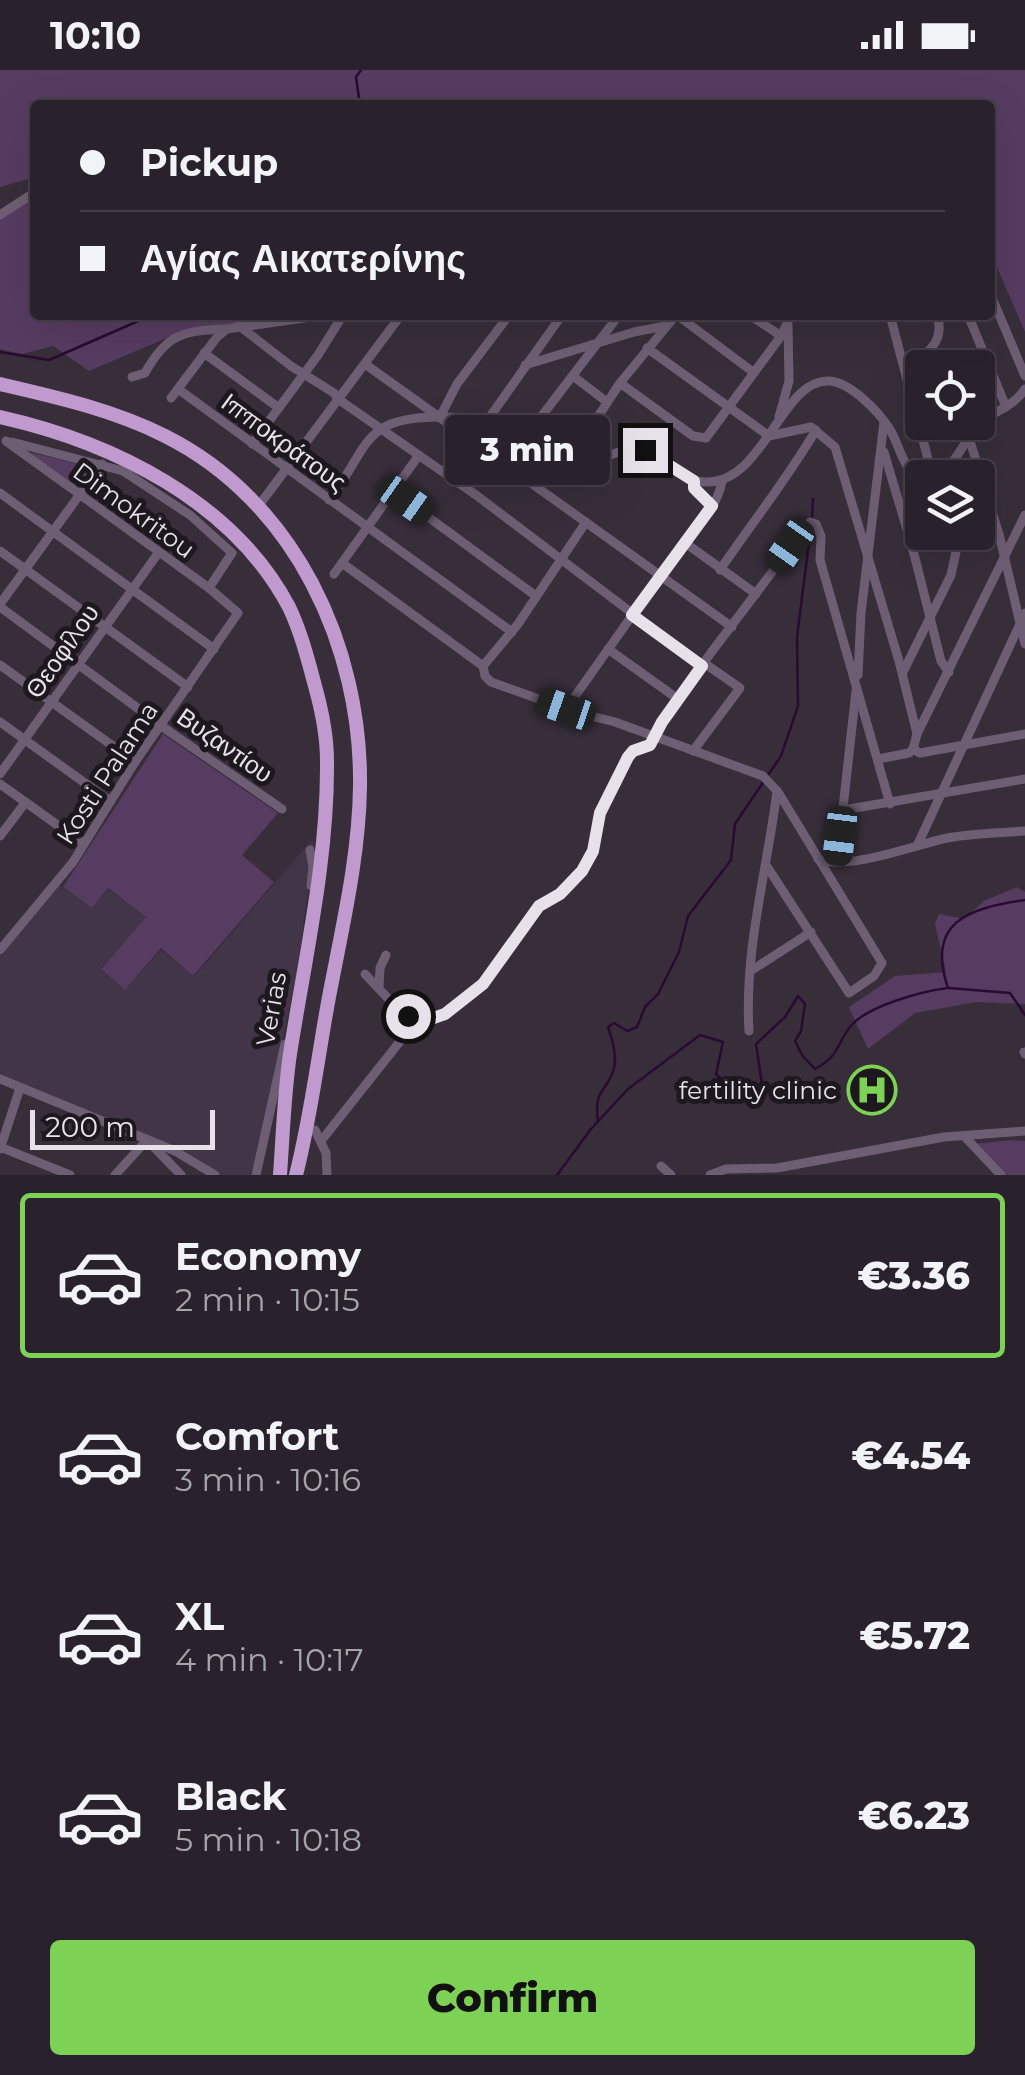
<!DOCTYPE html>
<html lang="en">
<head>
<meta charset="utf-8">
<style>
	body { margin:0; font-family:Montserrat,sans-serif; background:#312a34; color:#f1f3f6; height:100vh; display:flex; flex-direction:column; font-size:38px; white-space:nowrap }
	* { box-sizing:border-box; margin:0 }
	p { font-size:32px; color:#a5a4a9 }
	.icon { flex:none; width:55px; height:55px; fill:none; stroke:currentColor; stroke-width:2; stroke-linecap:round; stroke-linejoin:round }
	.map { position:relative; height:1105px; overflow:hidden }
	.sheet { display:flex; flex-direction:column; background:#29222c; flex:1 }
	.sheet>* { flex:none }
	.guide { position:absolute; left:30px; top:30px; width:965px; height:220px; border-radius:10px; box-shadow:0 10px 40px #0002,0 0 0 2px #453f48; display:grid; align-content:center; height:220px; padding:0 50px; background:#29222c }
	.controls { position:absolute; left:905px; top:280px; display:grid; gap:20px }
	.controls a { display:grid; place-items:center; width:90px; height:90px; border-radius:10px; background:#29222c; box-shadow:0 10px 40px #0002,0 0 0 2px #453f48; font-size:50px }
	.scale { position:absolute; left:30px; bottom:25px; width:185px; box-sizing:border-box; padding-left:10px; border:5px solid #e7e2ea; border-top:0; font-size:28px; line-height:35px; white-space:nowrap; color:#e7e2ea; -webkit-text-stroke:8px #1c181d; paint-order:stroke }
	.end { position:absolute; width:45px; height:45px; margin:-22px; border:12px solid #e7e2ea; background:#111; box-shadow:0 0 0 5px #111 }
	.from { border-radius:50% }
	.bubble { position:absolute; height:70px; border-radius:10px; background:#29222c; box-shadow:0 10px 40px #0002,0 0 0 2px #453f48; font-size:32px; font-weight:800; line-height:70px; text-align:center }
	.car { position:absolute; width:30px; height:60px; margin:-30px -15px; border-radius:12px; box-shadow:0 0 8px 2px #0007; background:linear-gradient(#222 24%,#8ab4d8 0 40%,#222 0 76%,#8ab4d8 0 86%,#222 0) }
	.guide b { display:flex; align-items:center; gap:35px; height:95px; font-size:38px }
	.guide b+b { border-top:2px solid #453f48 }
	.guide i { width:25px; height:25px; background:#f1f3f6 }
	ul { padding:18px 0 0; list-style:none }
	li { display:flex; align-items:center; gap:30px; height:165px; margin:0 20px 15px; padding:0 30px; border:5px solid transparent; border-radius:10px }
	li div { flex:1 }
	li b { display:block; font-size:38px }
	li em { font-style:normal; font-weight:800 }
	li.current { border-color:#7dd154 }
	li>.icon { width:90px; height:90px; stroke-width:1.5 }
	.action { display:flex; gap:20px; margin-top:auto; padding:20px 50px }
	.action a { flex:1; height:115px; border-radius:10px; background:#7dd154; color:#111; font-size:40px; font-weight:800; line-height:115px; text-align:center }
	.status { display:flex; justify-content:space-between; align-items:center; height:70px; padding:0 50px; background:#29222c; direction:ltr }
	.status svg { height:28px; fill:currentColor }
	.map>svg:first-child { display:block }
</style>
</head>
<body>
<div class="status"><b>10:10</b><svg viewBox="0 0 49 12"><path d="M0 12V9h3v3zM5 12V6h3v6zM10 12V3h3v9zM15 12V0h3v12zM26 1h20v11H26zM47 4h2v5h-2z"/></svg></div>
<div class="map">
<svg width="1025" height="1105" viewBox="0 0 1025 1105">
	<rect width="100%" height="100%" fill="#372e3a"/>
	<!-- built -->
	<path fill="#423547" d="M 311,771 L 314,773 L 298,897 L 259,1082 L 250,1105 L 218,1105 L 7,1010 L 0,1004 L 0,886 L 58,814 L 92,838 L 108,819 L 146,847 L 100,899 L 125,920 L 161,880 L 194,907 Z"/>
	<!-- green -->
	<g fill="#573c61">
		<path d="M 0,0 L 1025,0 L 1025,262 L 990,181 L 990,35 L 265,35 L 233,32 L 35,35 L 35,107 L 0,117 Z"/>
		<path d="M 35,126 L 35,245 L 292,247 L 183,261 L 89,301 L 53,276 L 22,284 L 0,279 L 0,145 Z"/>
		<path d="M 33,383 L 89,397 L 90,400 L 76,417 L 31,384 Z"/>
		<path d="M 163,664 L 278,743 L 242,785 L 274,812 L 193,906 L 161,878 L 125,920 L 101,899 L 146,847 L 108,818 L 92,838 L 63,817 Z"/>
		<path d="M 1017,817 L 1025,822 L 1025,934 L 976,932 L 915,943 L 868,979 L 849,937 L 895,906 L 946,902 L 935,854 L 939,844 L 964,849 L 984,831 Z"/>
		<path d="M 1011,1070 L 1025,1071 L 1025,1105 L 1004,1105 L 974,1074 Z"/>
	</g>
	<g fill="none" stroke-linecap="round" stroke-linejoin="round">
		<!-- stream -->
		<g stroke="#2a0a34" stroke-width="2.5">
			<path d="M 360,35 L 356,7 L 361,0"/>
			<path d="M 0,282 L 49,290 L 152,245"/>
			<path d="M 812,448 L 813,429"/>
			<path d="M 768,705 L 781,686 L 798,636 L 797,567 L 811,456"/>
			<path d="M 949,918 L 1010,923 L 1025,945"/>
			<path d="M 598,1051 C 593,1018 608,1022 614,998 C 617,984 612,969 608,957 L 614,953 L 627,961 L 637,957 L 645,937 L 658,924 L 679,882 L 688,846 L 731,790 L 735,754 L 764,711"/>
			<path d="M 557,1105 L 591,1059 L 628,1019 L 700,965 L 723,972 L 716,1004 L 734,1022 L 762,1014 L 756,974 L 785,947 L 798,926 L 805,934 L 801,961 L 795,971 L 802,985 L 815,999 C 839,986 835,977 850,957 C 866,936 923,921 948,918 C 925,851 970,838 1025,830"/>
		</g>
		<!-- minor -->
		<g stroke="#6e5e73" stroke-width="9">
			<path d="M 0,145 L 35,122"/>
			<path d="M 990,223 L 1025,306"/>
			<path d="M 677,245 L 753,302"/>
			<path d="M 750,245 L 781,266"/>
			<path d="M 890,245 L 933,408"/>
			<path d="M 968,245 L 1006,337"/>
			<path d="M 238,255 L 291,296 L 334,323 L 338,329 L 476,425 L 702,596"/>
			<path d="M 647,278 L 769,366 L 811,357 L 835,377 L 899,591 L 917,664"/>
			<path d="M 204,283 L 279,338"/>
			<path d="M 365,294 L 732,557"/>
			<path d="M 525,295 L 634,262 L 665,256"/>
			<path d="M 907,300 C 926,283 946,273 937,245"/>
			<path d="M 573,306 L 607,332"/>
			<path d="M 132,307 L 145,303 C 166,265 181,261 224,259"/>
			<path d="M 620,313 L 693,366 L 706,368 L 781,266 L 791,245"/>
			<path d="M 178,319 L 512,562"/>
			<path d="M 171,328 L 217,267 L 227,259 L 325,245"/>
			<path d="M 440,347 L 457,314 L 509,245"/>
			<path d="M 779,347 L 789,311 L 788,255"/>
			<path d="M 487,351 L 562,245"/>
			<path d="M 969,368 L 999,464 L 1025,574"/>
			<path d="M 12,372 L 123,401 L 190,445 L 232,483 L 209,518"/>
			<path d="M 521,373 L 619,245"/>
			<path d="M 252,374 L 318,285 L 343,245"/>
			<path d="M 884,382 L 913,480"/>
			<path d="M 565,397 L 620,313 L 676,245"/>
			<path d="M 693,411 L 694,418 L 712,436"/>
			<path d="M 394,422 L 536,526"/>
			<path d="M 0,423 L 214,579"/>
			<path d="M 263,430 L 401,245"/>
			<path d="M 329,430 C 370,378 360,346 442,347 C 460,348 479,346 494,355 C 516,366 535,389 559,395 C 587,403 612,377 640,379 C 665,381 678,413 707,412 C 765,412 782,307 830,311 C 851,313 878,341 889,358 C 897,370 900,386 909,399 L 933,406 C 958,397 962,370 981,353 C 996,340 1014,336 1025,319"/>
			<path d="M 922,458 L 913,480 L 941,591 L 949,602"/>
			<path d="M 684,472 L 756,524"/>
			<path d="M 0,481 L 188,617"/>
			<path d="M 342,493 L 483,596 L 485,606 L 491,612 L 575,642 L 615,652 L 763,706 L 778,722 L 882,893 L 874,906 L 849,923 L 766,795"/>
			<path d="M 720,500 C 752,453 787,409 816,360"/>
			<path d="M 334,504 L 419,385"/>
			<path d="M 0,534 L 102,394"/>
			<path d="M 0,537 L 170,662 L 282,739"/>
			<path d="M 608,579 L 678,629"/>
			<path d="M 0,595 L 135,692"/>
			<path d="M 483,596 L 518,554 L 586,452"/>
			<path d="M 903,602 L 951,505 L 956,482 L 950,462"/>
			<path d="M 858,605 L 861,543 L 884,352"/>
			<path d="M 566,639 L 684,472 C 700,454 718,435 722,411"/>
			<path d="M 0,652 L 110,731"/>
			<path d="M 913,679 L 917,664 L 1025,445"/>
			<path d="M 693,681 L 740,618 L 704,593"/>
			<path d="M 878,689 L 909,683 L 913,679 L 920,683 L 1025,664"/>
			<path d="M 0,704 L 159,482"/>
			<path d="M 0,714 L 84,774"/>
			<path d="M 843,740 L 1025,709"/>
			<path d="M 0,766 L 25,733"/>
			<path d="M 917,776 L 1025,543"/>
			<path d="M 310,780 L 313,797 L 311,816"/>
			<path d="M 818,789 C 848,801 915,775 947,768 C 973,763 999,763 1025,761"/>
			<path d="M 837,792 L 856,621"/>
			<path d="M 0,880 L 73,792 L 135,692 L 238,543 L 209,518 L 6,371"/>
			<path d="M 752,900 L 811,862"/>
			<path d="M 365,904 L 413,955"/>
			<path d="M 379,917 L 380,898 L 386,885"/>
			<path d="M 749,961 C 744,880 767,801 777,721"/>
			<path d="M 1024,982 L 1025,984"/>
			<path d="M 0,1009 L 175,1081 L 215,1105"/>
			<path d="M 315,1060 L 326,1083 L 327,1105"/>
			<path d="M 964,1066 L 1001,1105"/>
			<path d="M 321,1071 L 413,955 L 445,944 L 483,915 L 539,836 L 560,824 L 575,810 L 591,787 L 600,743 L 628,687 L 633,681 L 650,675 L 662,652 L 710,584 L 810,452 L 816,454 L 821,466 L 820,490 L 890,734"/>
			<path d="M 0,1077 L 70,1105"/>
			<path d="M 0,1079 L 20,1018"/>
			<path d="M 661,1096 L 671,1105"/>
			<path d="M 115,1105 L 147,1070 L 181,1105"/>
			<path d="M 256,1105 L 285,974"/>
			<path d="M 710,1105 L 726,1099 L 777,1098 L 944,1067 L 1025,1061"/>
		</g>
		<!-- highway -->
		<g stroke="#c09ace" stroke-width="14">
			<path d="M 0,314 C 56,327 114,340 165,366 C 295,431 362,577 360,717 C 359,788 342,858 329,927 C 318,986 311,1046 296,1105"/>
			<path d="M 0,347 C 112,372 233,431 289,537 C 301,562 308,590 315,616 C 322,641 327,666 327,691 C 328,790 305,887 290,984 C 284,1025 283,1064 280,1105"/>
		</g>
	</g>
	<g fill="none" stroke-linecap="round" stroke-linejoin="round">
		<!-- route -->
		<path stroke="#e7e2ea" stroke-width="12" d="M 408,946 L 413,955 L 445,944 L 483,914 L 539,836 L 560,824 L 582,801 L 593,781 L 600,743 L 628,687 L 633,681 L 650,675 L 662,652 L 702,596 L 632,545 L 712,436 L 694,418 L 694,411 L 645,380"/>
	</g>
	<!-- icons -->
	<defs>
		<g id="hospital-ring" transform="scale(2.5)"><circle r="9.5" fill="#1c181d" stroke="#7dd154" stroke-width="1.5"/><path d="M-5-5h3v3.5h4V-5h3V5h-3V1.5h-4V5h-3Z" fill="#7dd154"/></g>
	</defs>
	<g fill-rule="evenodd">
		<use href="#hospital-ring" x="872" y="1020"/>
	</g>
	<g text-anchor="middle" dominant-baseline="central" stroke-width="10" stroke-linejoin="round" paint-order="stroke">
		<!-- street labels -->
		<g font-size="25" fill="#e7e2ea" stroke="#1c181d">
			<text transform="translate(284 372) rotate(36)">Ιπποκράτους</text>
			<text transform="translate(134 440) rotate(36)">Dimokritou</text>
			<text transform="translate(62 581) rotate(-55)">Θεοφίλου</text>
			<text transform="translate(225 675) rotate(35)">Βυζαντίου</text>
			<text transform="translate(107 703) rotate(-57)">Kosti Palama</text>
			<text transform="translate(271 939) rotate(-80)">Verias</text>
		</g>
		<!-- poi labels -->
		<g font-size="25" fill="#e7e2ea" stroke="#1c181d" text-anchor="end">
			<text x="837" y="1020">fertility clinic</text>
		</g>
	</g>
</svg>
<div class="controls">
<a><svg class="icon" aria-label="locate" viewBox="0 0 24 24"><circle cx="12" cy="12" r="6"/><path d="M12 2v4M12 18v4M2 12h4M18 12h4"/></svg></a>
<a><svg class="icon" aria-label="layers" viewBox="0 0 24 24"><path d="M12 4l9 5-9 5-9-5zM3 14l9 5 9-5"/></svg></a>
</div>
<div class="scale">200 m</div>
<i class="end from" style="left:408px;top:946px"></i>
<i class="end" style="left:645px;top:380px"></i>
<div class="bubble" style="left:445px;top:345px;width:165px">3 min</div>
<i class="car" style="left:406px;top:430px;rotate:125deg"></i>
<i class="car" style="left:790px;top:476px;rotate:215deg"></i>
<i class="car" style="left:566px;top:639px;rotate:289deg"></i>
<i class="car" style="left:840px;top:766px;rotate:187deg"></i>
<div class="guide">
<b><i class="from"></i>Pickup</b>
<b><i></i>Αγίας Αικατερίνης</b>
</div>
</div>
<section class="sheet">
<ul>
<li class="current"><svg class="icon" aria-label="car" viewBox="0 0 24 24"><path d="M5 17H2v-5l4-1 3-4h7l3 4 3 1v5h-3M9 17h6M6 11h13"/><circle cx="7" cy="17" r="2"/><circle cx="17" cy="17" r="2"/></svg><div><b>Economy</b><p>2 min · 10:15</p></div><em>€3.36</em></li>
<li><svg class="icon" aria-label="car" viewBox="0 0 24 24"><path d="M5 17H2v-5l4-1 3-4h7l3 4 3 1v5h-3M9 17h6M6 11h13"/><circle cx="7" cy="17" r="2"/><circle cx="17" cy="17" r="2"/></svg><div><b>Comfort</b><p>3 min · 10:16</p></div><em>€4.54</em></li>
<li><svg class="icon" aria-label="car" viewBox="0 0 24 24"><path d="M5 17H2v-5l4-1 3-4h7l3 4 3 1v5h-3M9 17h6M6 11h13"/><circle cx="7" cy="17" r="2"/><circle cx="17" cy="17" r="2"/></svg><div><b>XL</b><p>4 min · 10:17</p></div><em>€5.72</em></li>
<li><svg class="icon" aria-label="car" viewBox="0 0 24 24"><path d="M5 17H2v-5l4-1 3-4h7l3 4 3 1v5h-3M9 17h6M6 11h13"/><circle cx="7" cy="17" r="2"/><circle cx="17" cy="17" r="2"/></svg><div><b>Black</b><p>5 min · 10:18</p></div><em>€6.23</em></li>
</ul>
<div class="action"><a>Confirm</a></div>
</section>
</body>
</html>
